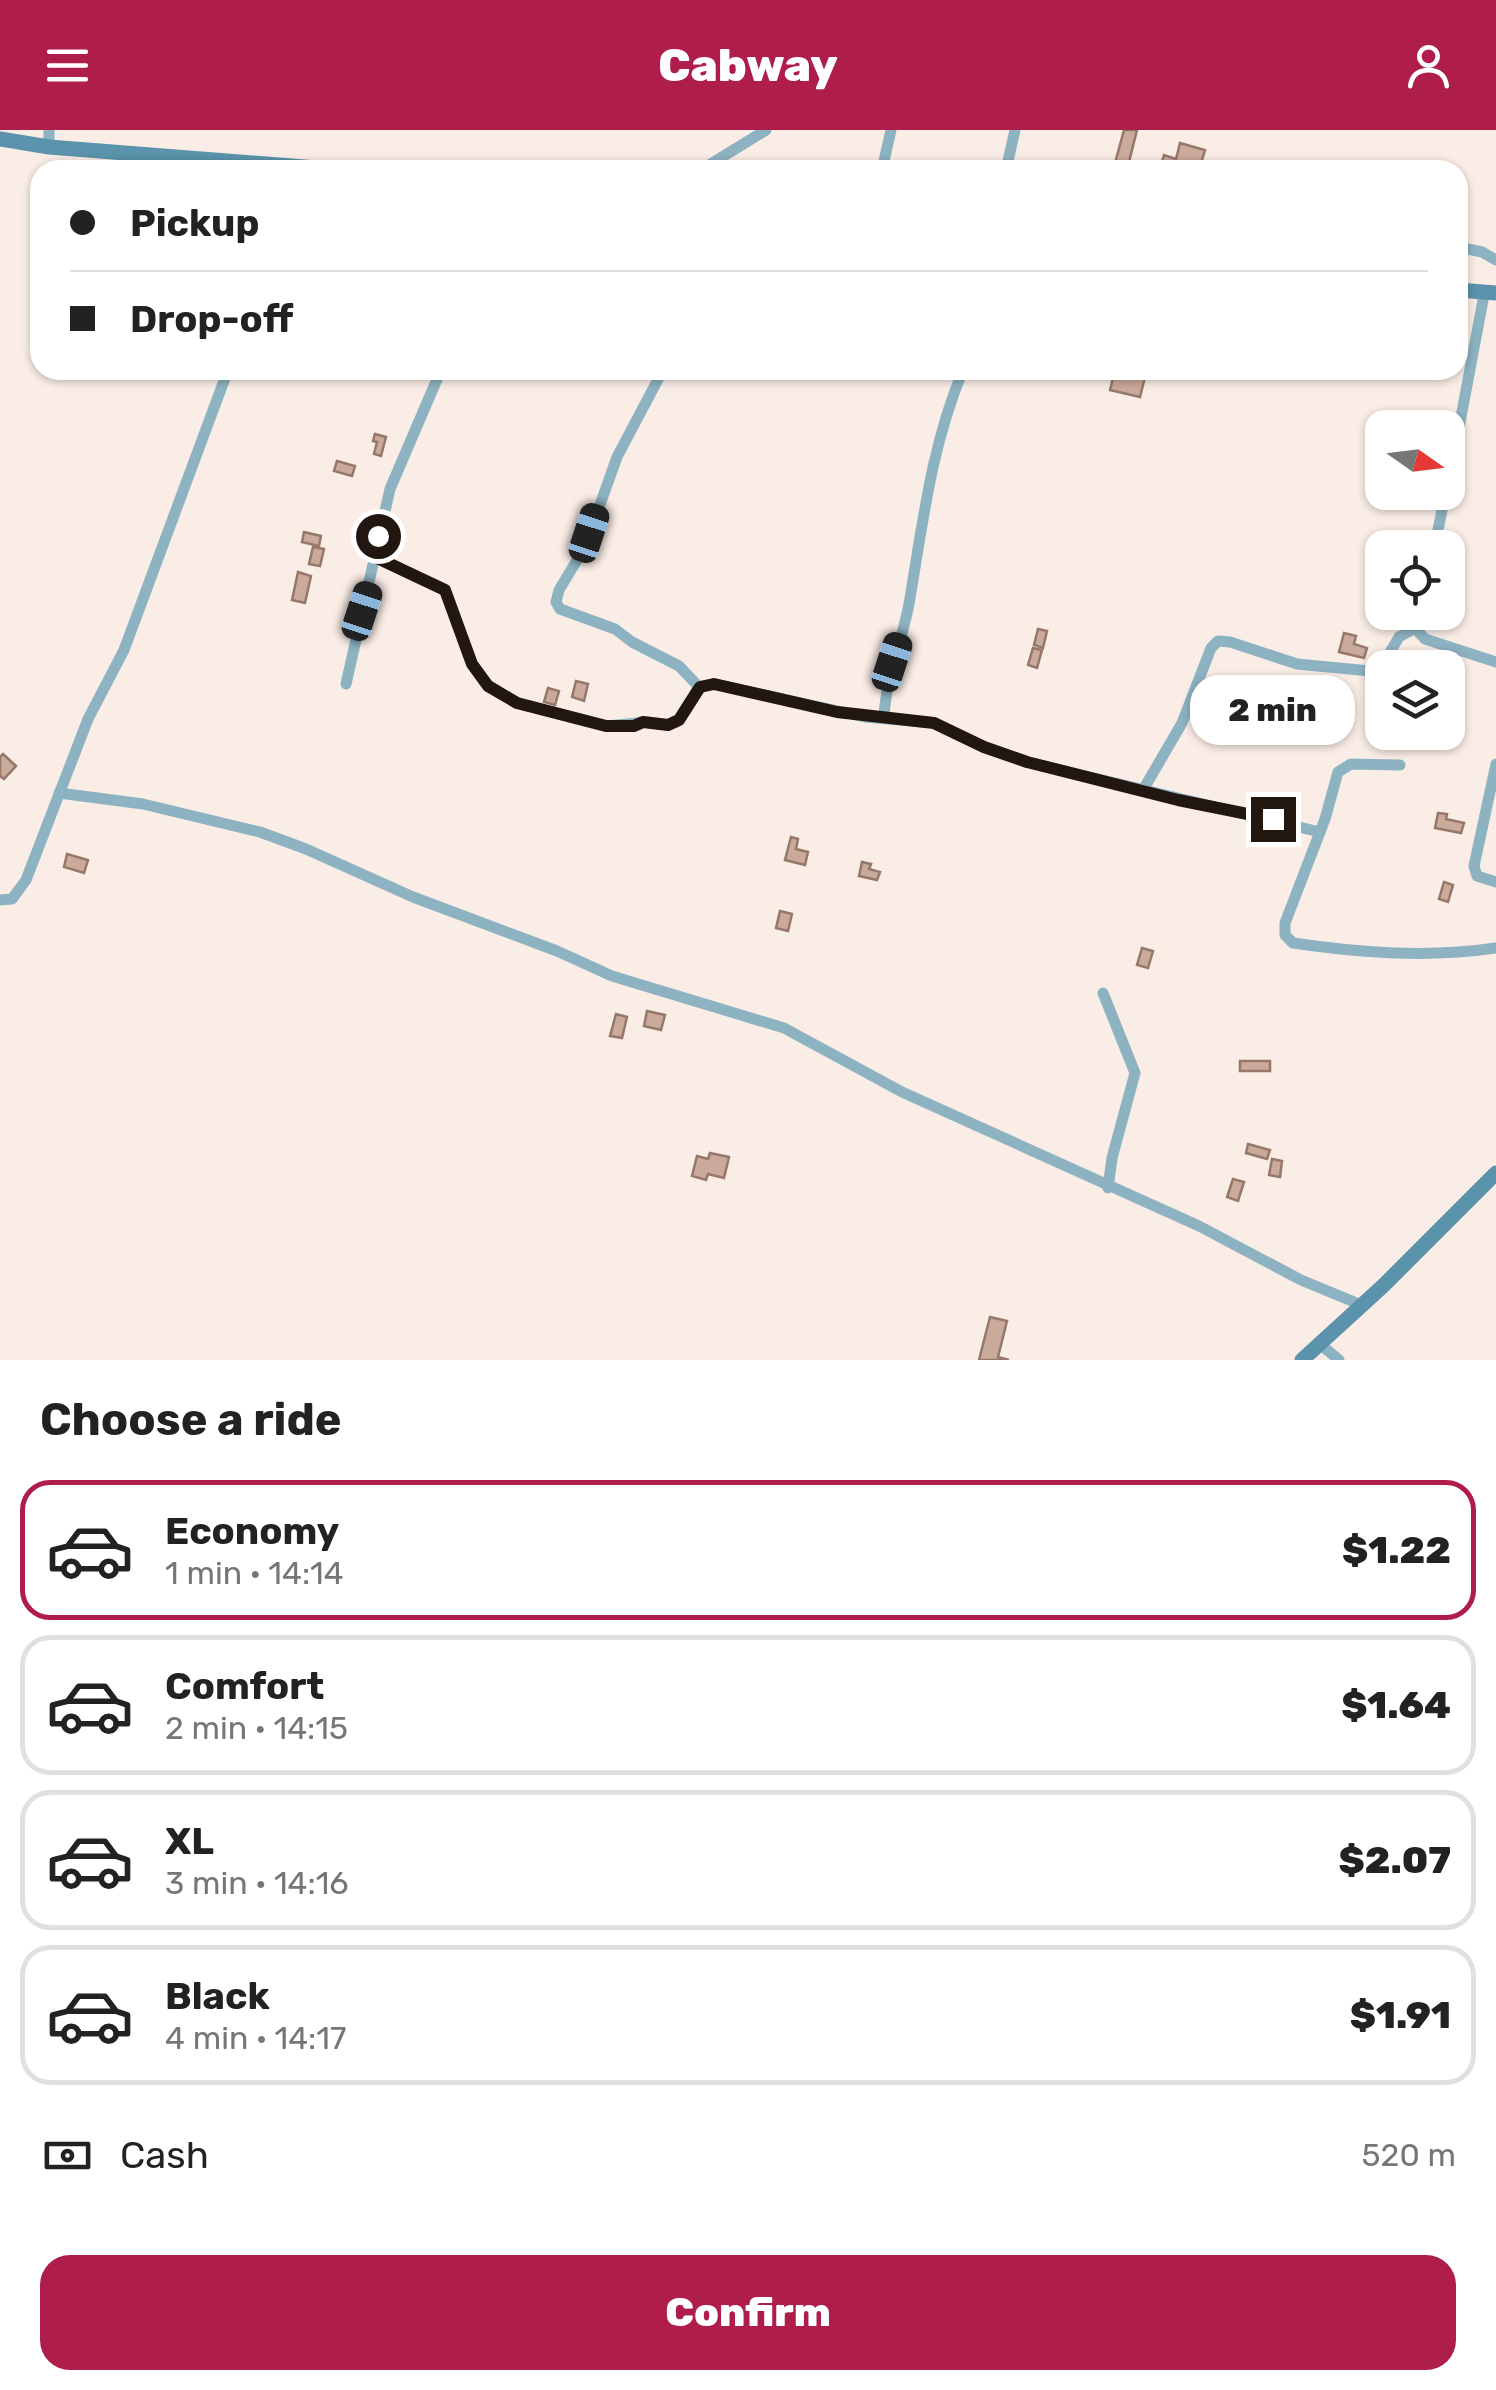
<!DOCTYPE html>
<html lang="en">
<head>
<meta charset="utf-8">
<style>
	body { margin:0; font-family:Rubik,sans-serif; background:#f6f6f6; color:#222; height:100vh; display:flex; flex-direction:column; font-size:38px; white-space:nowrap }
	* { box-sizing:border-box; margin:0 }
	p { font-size:32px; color:#767676 }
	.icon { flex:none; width:55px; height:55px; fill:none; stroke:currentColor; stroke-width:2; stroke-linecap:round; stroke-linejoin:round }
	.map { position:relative; height:1230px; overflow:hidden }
	.panel { display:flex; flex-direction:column; background:#fff; flex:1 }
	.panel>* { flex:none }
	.guide { position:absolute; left:30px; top:30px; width:1438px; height:220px; border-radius:30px; box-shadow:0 2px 8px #0004; display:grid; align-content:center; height:220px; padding:0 40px; background:#fff }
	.needle { width:65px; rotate:104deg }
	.fabs { position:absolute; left:1365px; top:280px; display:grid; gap:20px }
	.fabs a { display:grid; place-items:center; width:100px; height:100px; border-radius:20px; background:#fff; box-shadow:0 2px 8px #0004; font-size:50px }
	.end { position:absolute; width:45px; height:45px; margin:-22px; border:12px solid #211610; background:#fff; box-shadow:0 0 0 5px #fff }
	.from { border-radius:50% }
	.bubble { position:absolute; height:70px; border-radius:30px; background:#fff; box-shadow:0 2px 8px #0004; font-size:32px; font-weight:800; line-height:70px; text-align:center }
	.car { position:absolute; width:30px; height:60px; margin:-30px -15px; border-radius:12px; box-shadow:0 0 8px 2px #0007; background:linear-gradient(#222 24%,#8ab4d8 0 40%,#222 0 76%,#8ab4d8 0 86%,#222 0) }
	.guide b { display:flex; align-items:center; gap:35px; height:95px; font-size:38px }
	.guide b+b { border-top:2px solid #e0e0e0 }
	.guide i { width:25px; height:25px; background:#222 }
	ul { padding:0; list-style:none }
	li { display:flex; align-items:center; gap:30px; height:140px; margin:0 20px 15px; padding:0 20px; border:5px solid #e0e0e0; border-radius:30px }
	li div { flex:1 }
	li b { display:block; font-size:38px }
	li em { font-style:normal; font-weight:800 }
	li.active { border-color:#af1d4a }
	li>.icon { width:90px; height:90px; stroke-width:1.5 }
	h2 { padding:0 40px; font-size:45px; line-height:120px }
	.pay { display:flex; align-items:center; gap:25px; height:110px; padding:0 40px; font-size:38px }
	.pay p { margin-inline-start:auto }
	.action { display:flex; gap:20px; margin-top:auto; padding:20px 40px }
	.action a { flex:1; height:115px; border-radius:30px; background:#af1d4a; color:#fff; font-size:40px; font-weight:800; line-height:115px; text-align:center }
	header { display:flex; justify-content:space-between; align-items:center; height:130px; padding:0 40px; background:#af1d4a; color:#fff; font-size:45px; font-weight:800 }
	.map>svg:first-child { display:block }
</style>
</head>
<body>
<header><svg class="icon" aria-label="menu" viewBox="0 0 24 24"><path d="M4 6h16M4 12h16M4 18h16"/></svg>Cabway<svg class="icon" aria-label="person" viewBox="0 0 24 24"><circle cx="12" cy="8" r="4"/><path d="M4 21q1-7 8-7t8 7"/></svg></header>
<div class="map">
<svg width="1496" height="1230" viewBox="0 0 1496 1230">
	<rect width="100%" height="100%" fill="#faede6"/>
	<!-- building -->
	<g fill="#caaa9b" stroke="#96786a" stroke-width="2.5">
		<path d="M 1124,0 L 1137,0 L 1128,36 L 1115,33 Z"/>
		<path d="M 1180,13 L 1205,20 L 1199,40 L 1165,40 L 1166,37 L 1161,35 L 1164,25 L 1176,29 Z"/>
		<path d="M 1115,240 L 1127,240 L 1145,247 L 1140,267 L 1110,260 Z"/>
		<path d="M 375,304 L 386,307 L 381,326 L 374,324 L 377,312 L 373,311 Z"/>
		<path d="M 337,331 L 355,336 L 352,346 L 334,341 Z"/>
		<path d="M 304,402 L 321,406 L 319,416 L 302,412 Z"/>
		<path d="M 313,417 L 324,419 L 320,436 L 309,434 Z"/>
		<path d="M 298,442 L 311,446 L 305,473 L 292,470 Z"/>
		<path d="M 1038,499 L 1047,501 L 1043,518 L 1034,515 Z"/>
		<path d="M 1344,503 L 1356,506 L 1354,514 L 1367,518 L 1364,528 L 1339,522 Z"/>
		<path d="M 1033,518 L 1042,520 L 1037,538 L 1028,535 Z"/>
		<path d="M 576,551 L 588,554 L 584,571 L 572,567 Z"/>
		<path d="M 548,558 L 559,561 L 555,575 L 544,572 Z"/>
		<path d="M 1418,602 L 1443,602 L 1438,618 L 1416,612 Z"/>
		<path d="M 3,624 L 16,636 L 4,649 L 0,646 L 0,627 Z"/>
		<path d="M 1438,683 L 1447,684 L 1446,689 L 1464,693 L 1461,703 L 1435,698 Z"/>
		<path d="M 791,707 L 798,709 L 796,719 L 808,722 L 805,735 L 785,730 Z"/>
		<path d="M 67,724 L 88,730 L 84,743 L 64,737 Z"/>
		<path d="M 862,732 L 871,734 L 869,739 L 880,742 L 877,750 L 859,746 Z"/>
		<path d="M 1444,752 L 1453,755 L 1448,772 L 1439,769 Z"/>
		<path d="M 780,781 L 792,784 L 788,801 L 776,798 Z"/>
		<path d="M 1142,818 L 1153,821 L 1148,838 L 1137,835 Z"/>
		<path d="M 647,881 L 665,885 L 661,900 L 644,896 Z"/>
		<path d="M 616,884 L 627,887 L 622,908 L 610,906 Z"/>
		<rect x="1240" y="931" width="30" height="10"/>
		<path d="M 1248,1014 L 1270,1020 L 1267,1029 L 1246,1023 Z"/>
		<path d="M 710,1023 L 729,1027 L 724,1048 L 708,1044 L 706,1050 L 692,1046 L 697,1026 L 708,1029 Z"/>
		<path d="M 1272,1029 L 1282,1031 L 1280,1047 L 1269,1045 Z"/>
		<path d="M 1233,1049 L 1244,1052 L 1238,1071 L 1227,1067 Z"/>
		<path d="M 990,1187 L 1007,1191 L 998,1227 L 1009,1230 L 979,1230 Z"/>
	</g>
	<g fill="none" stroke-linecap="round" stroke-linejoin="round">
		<!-- minor -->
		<g stroke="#8db2c2" stroke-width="11">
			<path d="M 49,0 L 49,17"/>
			<path d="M 701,40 L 766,0"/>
			<path d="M 882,40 L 891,0"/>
			<path d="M 1006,40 L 1015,0"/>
			<path d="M 1458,117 L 1482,122 L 1496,130"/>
			<path d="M 663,240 L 617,327 L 585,417 L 559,460 L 556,472 L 560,479 L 615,499 L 632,512 L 679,536 L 699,557"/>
			<path d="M 1448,356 L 1484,165"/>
			<path d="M 1434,418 L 1446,362"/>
			<path d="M 373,426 L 445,460 L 472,534 L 488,555 L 517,573 L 607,596 L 647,592 L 668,595 L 679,589 L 699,557 L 714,554 L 865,587 L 934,593 L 984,617 L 1027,632 L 1320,702"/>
			<path d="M 1419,482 L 1415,498 L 1425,509 L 1496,532"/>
			<path d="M 346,554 L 390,359 L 441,240"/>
			<path d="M 884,587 C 886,547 902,512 909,474 C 923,392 931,317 963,240"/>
			<path d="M 1496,634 L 1474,736 L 1477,746 L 1496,752"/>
			<path d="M 1400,635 L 1351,634 L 1338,642 L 1325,689 L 1285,793 L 1285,805 L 1293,813 C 1361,823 1428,828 1496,818"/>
			<path d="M 1143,660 L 1182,593 L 1211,518 L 1218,511 L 1230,512 L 1297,534 L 1370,541 L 1383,534 L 1399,507 L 1415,498"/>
			<path d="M 59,663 L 143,674 L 260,702 L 306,719 L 413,767 L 557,821 L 612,846 L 784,898 L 902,962 L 1199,1096 L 1301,1150 L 1359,1174"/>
			<path d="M 0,770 L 12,769 L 26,750 L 88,589 L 124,520 L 228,240"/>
			<path d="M 1103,863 L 1135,943 L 1112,1028 L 1108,1058"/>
			<path d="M 1320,1214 L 1339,1230"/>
		</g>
		<!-- secondary -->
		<g stroke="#5a93ab" stroke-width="15">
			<path d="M 0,9 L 49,17 L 343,40"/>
			<path d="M 1458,160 L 1496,163"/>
			<path d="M 1302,1230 L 1384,1155 L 1496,1043"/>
		</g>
	</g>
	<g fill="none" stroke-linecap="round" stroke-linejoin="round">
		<!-- route -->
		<path stroke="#211610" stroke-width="12" d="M 378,406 L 373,426 L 445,460 L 472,534 L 488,556 L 517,573 L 606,596 L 634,596 L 643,592 L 668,595 L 679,590 L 700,557 L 714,554 L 837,582 L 934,593 L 984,617 L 1027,632 L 1178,670 L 1273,689"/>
	</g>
</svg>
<div class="fabs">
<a><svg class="needle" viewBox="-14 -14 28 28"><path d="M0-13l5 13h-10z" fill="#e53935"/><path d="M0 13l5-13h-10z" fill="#767676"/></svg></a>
<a><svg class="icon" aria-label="locate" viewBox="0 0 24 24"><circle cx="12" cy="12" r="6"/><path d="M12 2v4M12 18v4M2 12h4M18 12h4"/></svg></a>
<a><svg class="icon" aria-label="layers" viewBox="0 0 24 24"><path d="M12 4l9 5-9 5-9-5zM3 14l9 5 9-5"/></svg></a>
</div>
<i class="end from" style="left:378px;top:406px"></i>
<i class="end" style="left:1273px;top:689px"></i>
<div class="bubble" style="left:1190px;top:545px;width:165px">2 min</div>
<i class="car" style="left:589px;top:403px;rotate:18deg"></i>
<i class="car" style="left:362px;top:481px;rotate:18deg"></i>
<i class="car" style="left:892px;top:532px;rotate:18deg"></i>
<div class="guide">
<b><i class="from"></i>Pickup</b>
<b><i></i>Drop-off</b>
</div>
</div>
<section class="panel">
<h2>Choose a ride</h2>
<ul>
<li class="active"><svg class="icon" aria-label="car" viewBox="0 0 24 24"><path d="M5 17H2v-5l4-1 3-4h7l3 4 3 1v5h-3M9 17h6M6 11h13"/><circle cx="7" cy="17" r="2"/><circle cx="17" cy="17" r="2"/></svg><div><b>Economy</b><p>1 min · 14:14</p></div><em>$1.22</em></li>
<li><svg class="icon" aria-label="car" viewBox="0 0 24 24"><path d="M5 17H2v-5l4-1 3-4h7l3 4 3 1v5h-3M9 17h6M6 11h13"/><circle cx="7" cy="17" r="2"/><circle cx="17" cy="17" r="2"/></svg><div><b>Comfort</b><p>2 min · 14:15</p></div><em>$1.64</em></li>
<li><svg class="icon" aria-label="car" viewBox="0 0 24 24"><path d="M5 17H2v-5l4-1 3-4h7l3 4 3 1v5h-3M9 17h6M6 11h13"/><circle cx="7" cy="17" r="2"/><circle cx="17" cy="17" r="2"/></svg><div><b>XL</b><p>3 min · 14:16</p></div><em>$2.07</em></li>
<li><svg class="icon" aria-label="car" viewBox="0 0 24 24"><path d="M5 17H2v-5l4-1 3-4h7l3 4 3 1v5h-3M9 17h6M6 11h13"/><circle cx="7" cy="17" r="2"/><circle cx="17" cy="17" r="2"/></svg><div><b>Black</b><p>4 min · 14:17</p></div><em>$1.91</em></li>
</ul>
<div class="pay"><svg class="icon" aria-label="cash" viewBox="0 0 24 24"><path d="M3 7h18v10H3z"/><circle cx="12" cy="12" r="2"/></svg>Cash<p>520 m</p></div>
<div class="action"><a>Confirm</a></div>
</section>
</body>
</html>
